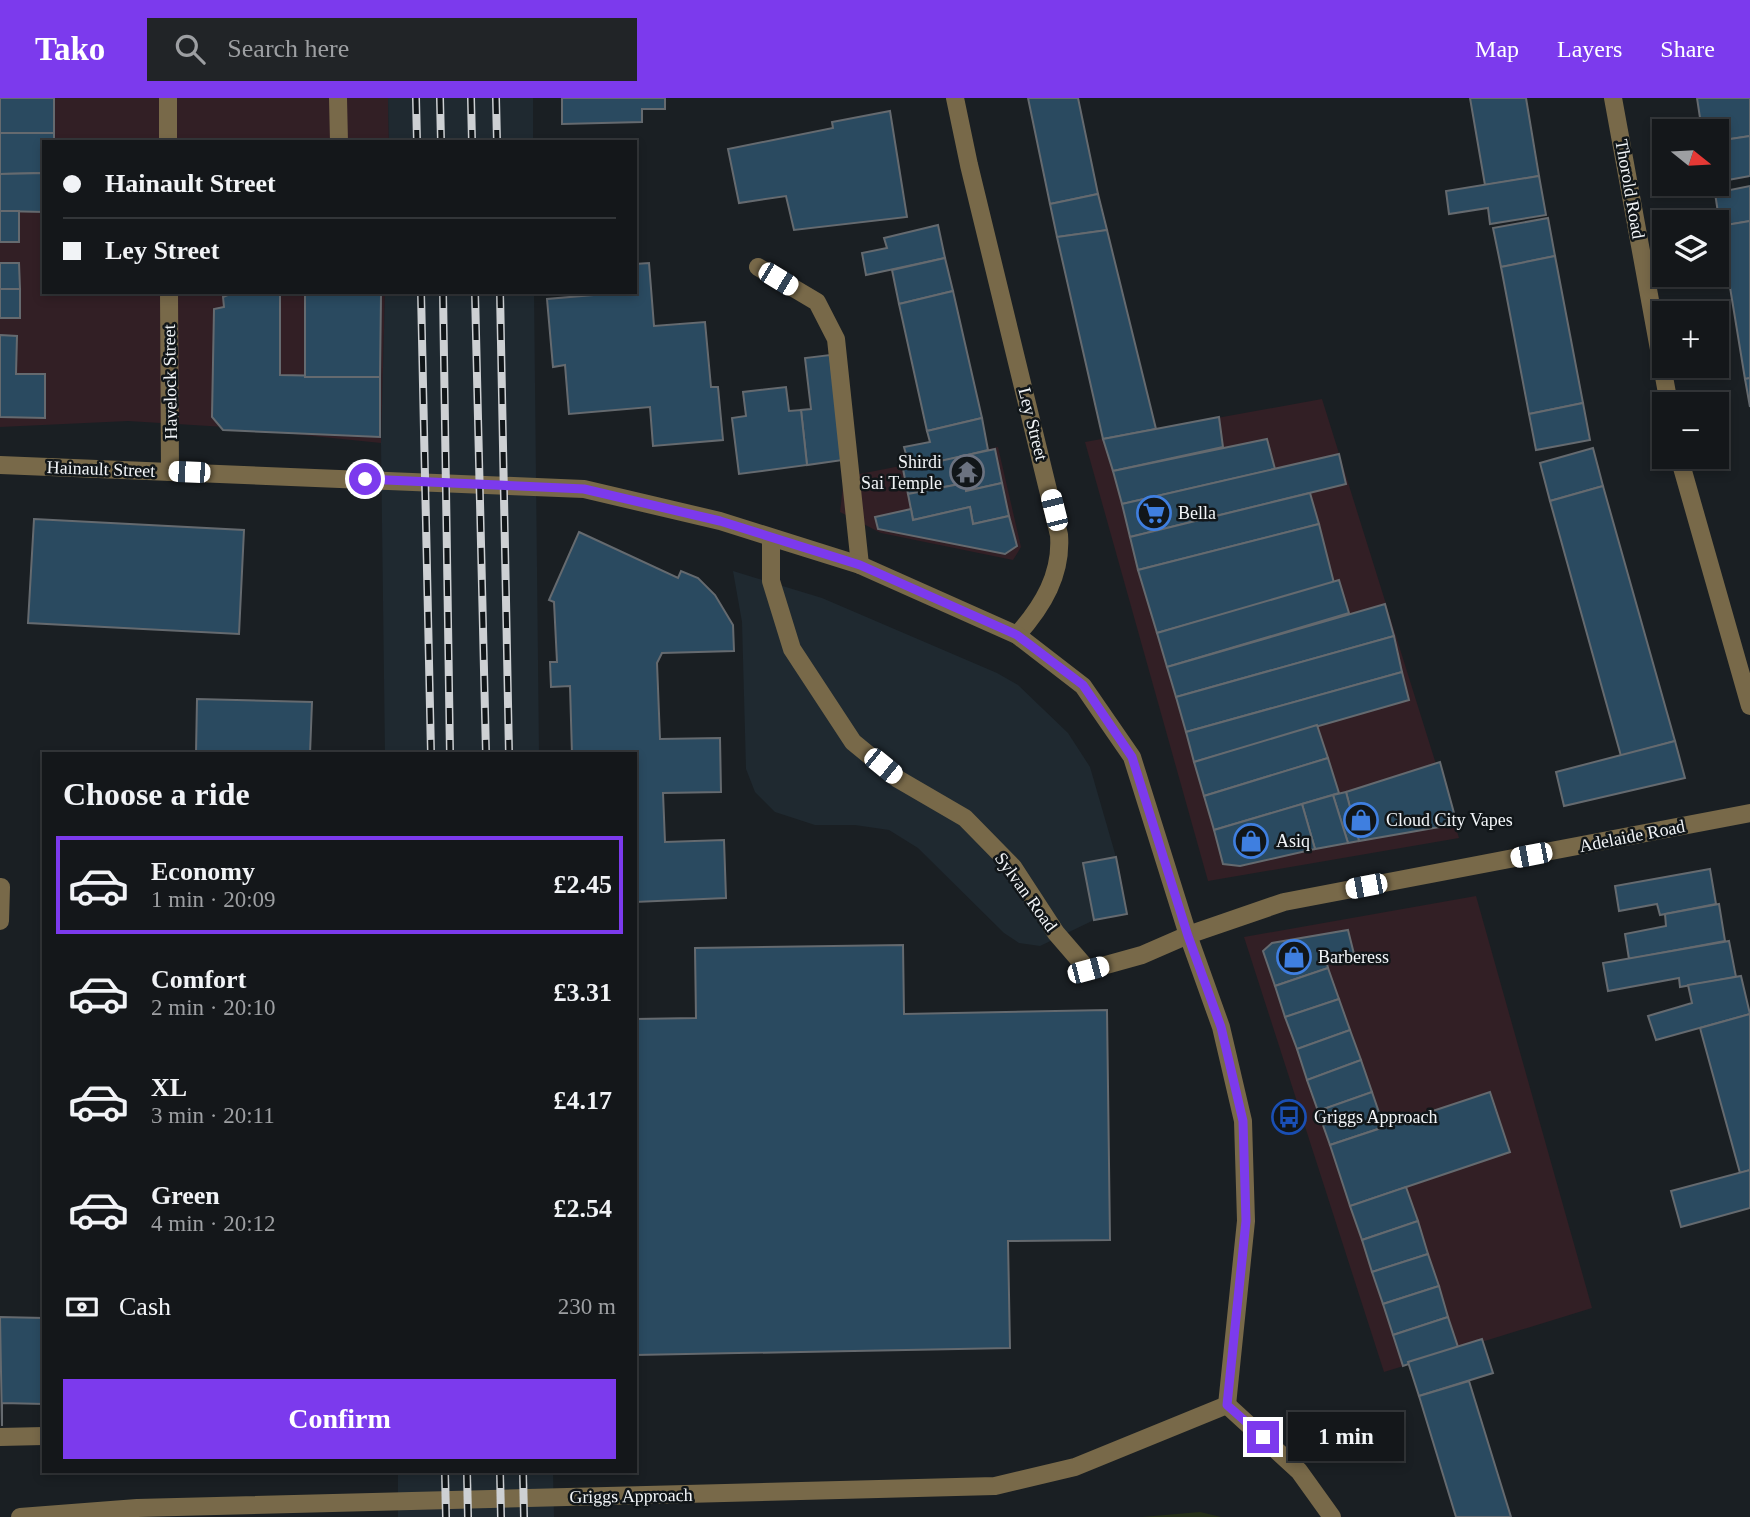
<!DOCTYPE html>
<html lang="en">
<head>
<meta charset="utf-8">
<style>
	body { margin:0; font-family:"Times New Roman",serif; background:#212427; color:#f1f3f6; height:100vh; display:flex; flex-direction:column; font-size:26px; white-space:nowrap }
	* { box-sizing:border-box; margin:0 }
	p { font-size:23px; color:#9d9fa2 }
	.icon { flex:none; width:38px; height:38px; fill:none; stroke:currentColor; stroke-width:2; stroke-linecap:round; stroke-linejoin:round }
	.map { position:relative; flex:1; overflow:hidden }
	.panel { position:absolute; left:42px; top:654px; width:595px; height:721px; display:flex; flex-direction:column; background:#14171a; border-radius:0px; box-shadow:0 4px 10px #0003,0 0 0 2px #333639 }
	.panel>* { flex:none }
	.banner { position:absolute; left:42px; top:42px; width:595px; height:154px; border-radius:0px; box-shadow:0 4px 10px #0003,0 0 0 2px #333639; display:grid; align-content:center; height:154px; padding:0 21px; background:#14171a }
	.needle { width:46px; rotate:108deg }
	.fabs { position:absolute; left:1652px; top:21px; display:grid; gap:14px }
	.fabs a { display:grid; place-items:center; width:77px; height:77px; border-radius:0px; background:#14171a; box-shadow:0 4px 10px #0003,0 0 0 2px #333639; font-size:35px }
	.end { position:absolute; width:32px; height:32px; margin:-16px; border:9px solid #7c3aed; background:#fff; box-shadow:0 0 0 4px #fff }
	.from { border-radius:50% }
	.bubble { position:absolute; height:49px; border-radius:0px; background:#14171a; box-shadow:0 4px 10px #0003,0 0 0 2px #333639; font-size:23px; font-weight:600; line-height:49px; text-align:center }
	.car { position:absolute; width:21px; height:42px; margin:-21px -10px; border-radius:9px; box-shadow:0 0 5px 2px #0007; background:linear-gradient(#fff 24%,#345 0 40%,#fff 0 76%,#345 0 86%,#fff 0) }
	.banner b { display:flex; align-items:center; gap:24px; height:66px; font-size:26px }
	.banner b+b { border-top:2px solid #333639 }
	.banner i { width:18px; height:18px; background:#f1f3f6 }
	ul { padding:0; list-style:none }
	li { display:flex; align-items:center; gap:21px; height:98px; margin:0 14px 10px; padding:0 7px; border:4px solid transparent; border-radius:0px }
	li div { flex:1 }
	li b { display:block; font-size:26px }
	li em { font-style:normal; font-weight:600 }
	li.on { border-color:#7c3aed }
	li>.icon { width:63px; height:63px; stroke-width:1.5 }
	h2 { padding:0 21px; font-size:32px; line-height:84px }
	.pay { display:flex; align-items:center; gap:18px; height:77px; padding:0 21px; font-size:26px }
	.pay p { margin-inline-start:auto }
	.cta { display:flex; gap:14px; margin-top:auto; padding:14px 21px }
	.cta a { flex:1; height:80px; border-radius:0px; background:#7c3aed; color:#fff; font-size:28px; font-weight:600; line-height:80px; text-align:center }
	header { display:flex; align-items:center; gap:42px; box-sizing:border-box; height:98px; padding:0 35px; background:#7c3aed; color:#fff }
	header strong { font-size:33px }
	nav { display:flex; gap:38px; margin-inline-start:auto; font-size:24px }
	.search { width:490px; height:63px; background:#212427; display:flex; align-items:center; gap:18px; box-sizing:border-box; padding:0 24px; border-radius:0px; color:#9d9fa2; font-size:26px }
	.map>svg:first-child { display:block }
</style>
</head>
<body>
<header>
<strong>Tako</strong>
<div class="search"><svg class="icon" aria-label="search" viewBox="0 0 24 24"><circle cx="10" cy="10" r="6"/><path d="M15 15l6 6"/></svg>Search here</div>
<nav><a>Map</a><a>Layers</a><a>Share</a></nav>
</header>
<div class="map">
<svg width="1750" height="1419" viewBox="0 0 1750 1419">
	<rect width="100%" height="100%" fill="#1a1f23"/>
	<!-- commercial -->
	<g fill="#321f25">
		<path d="M 0,0 L 388,0 L 389,44 L 44,44 L 44,194 L 385,194 L 381,345 L 225,329 L 128,323 L 0,329 Z"/>
		<path d="M 1322,301 L 1459,740 L 1208,783 L 1085,344 Z"/>
		<path d="M 998,349 L 1021,449 L 1013,462 L 881,435 L 840,414 L 844,379 Z"/>
		<path d="M 1476,798 L 1592,1210 L 1384,1274 L 1244,839 Z"/>
	</g>
	<!-- built -->
	<g fill="#1f2930">
		<path d="M 388,0 L 533,0 L 533,44 L 389,44 Z"/>
		<path d="M 385,194 L 534,194 L 539,656 L 385,656 L 381,345 Z"/>
		<path d="M 733,473 L 822,500 L 997,575 L 1018,587 L 1068,635 L 1090,669 L 1116,759 L 1127,816 L 1094,822 L 1040,848 L 1019,845 L 1004,835 L 918,750 L 889,732 L 855,727 L 815,727 L 775,714 L 755,694 L 746,671 L 742,524 Z"/>
		<path d="M 398,1374 L 553,1374 L 554,1419 L 398,1419 Z"/>
	</g>
	<!-- green -->
	<path fill="#263019" d="M 1200,1414 L 1221,1419 L 1142,1419 Z"/>
	<!-- building -->
	<g fill="#2a4a60" stroke="#656a6f" stroke-width="2">
		<rect x="0" y="0" width="54" height="35"/>
		<path d="M 562,0 L 665,0 L 665,11 L 642,11 L 642,24 L 562,26 Z"/>
		<path d="M 1028,0 L 1078,0 L 1098,96 L 1050,106 Z"/>
		<path d="M 1470,0 L 1526,0 L 1539,78 L 1485,87 Z"/>
		<path d="M 1697,0 L 1750,0 L 1750,38 L 1717,43 L 1717,33 L 1702,33 Z"/>
		<path d="M 890,13 L 907,119 L 794,132 L 786,98 L 739,105 L 728,51 L 833,30 L 832,24 Z"/>
		<path d="M 0,35 L 54,35 L 54,44 L 44,44 L 44,75 L 0,76 Z"/>
		<path d="M 1750,38 L 1750,78 L 1717,84 L 1717,43 Z"/>
		<path d="M 44,75 L 44,114 L 0,113 L 0,76 Z"/>
		<path d="M 1539,78 L 1546,117 L 1490,126 L 1488,110 L 1449,116 L 1446,93 Z"/>
		<path d="M 1750,88 L 1750,123 L 1720,128 L 1715,95 Z"/>
		<path d="M 1098,96 L 1107,132 L 1057,139 L 1050,106 Z"/>
		<rect x="0" y="113" width="19" height="31"/>
		<path d="M 1548,120 L 1555,158 L 1501,169 L 1493,130 Z"/>
		<path d="M 1750,123 L 1750,280 L 1745,281 L 1720,128 Z"/>
		<path d="M 938,127 L 945,160 L 866,177 L 862,155 L 887,150 L 884,140 Z"/>
		<path d="M 1107,132 L 1156,331 L 1103,341 L 1057,139 Z"/>
		<path d="M 1555,158 L 1583,305 L 1529,316 L 1501,169 Z"/>
		<path d="M 945,160 L 953,193 L 899,206 L 892,172 Z"/>
		<path d="M 0,165 L 19,165 L 20,191 L 0,191 Z"/>
		<path d="M 649,165 L 654,228 L 705,224 L 711,289 L 718,289 L 723,342 L 653,348 L 650,309 L 569,316 L 565,267 L 553,269 L 547,201 L 593,197 L 593,194 L 635,194 L 635,166 Z"/>
		<rect x="0" y="191" width="20" height="29"/>
		<path d="M 953,193 L 982,320 L 927,333 L 899,206 Z"/>
		<path d="M 235,194 L 280,194 L 280,277 L 380,279 L 380,339 L 223,332 L 212,319 L 214,211 L 224,209 L 223,199 Z"/>
		<path d="M 305,196 L 381,197 L 380,279 L 305,279 Z"/>
		<path d="M 0,237 L 17,238 L 16,276 L 45,276 L 45,320 L 0,319 Z"/>
		<path d="M 830,257 L 843,362 L 807,367 L 801,312 L 811,311 L 805,260 Z"/>
		<path d="M 1750,280 L 1750,309 L 1745,281 Z"/>
		<path d="M 786,289 L 789,313 L 801,312 L 807,367 L 739,376 L 732,320 L 746,318 L 743,294 Z"/>
		<path d="M 1583,305 L 1590,342 L 1536,352 L 1529,316 Z"/>
		<path d="M 1219,319 L 1223,349 L 1113,373 L 1103,341 Z"/>
		<path d="M 982,320 L 988,352 L 910,371 L 904,349 L 930,344 L 927,333 Z"/>
		<path d="M 1267,341 L 1275,371 L 1122,406 L 1113,373 Z"/>
		<path d="M 1593,350 L 1603,388 L 1550,403 L 1540,365 Z"/>
		<path d="M 995,351 L 1002,385 L 966,393 L 965,385 L 908,396 L 903,371 Z"/>
		<path d="M 1339,356 L 1346,386 L 1130,439 L 1122,406 Z"/>
		<path d="M 965,385 L 966,393 L 1002,385 L 1009,418 L 973,426 L 970,409 L 913,422 L 908,396 Z"/>
		<path d="M 1603,388 L 1675,643 L 1621,658 L 1550,403 Z"/>
		<path d="M 1310,395 L 1319,426 L 1138,472 L 1130,439 Z"/>
		<path d="M 970,409 L 973,426 L 1009,418 L 1017,448 L 1005,456 L 878,431 L 875,419 L 911,411 L 913,422 Z"/>
		<path d="M 34,421 L 244,432 L 239,536 L 28,525 Z"/>
		<path d="M 1319,426 L 1334,485 L 1157,535 L 1138,472 Z"/>
		<path d="M 579,434 L 678,480 L 681,473 L 698,480 L 715,497 L 733,527 L 734,553 L 662,555 L 657,565 L 660,641 L 720,640 L 721,694 L 663,695 L 665,744 L 724,742 L 726,800 L 635,804 L 635,656 L 572,656 L 570,588 L 551,589 L 550,564 L 557,564 L 554,504 L 549,502 Z"/>
		<path d="M 1339,482 L 1349,515 L 1167,569 L 1157,535 Z"/>
		<path d="M 1385,506 L 1394,538 L 1176,599 L 1167,569 Z"/>
		<path d="M 1394,538 L 1402,574 L 1186,634 L 1176,599 Z"/>
		<path d="M 1402,574 L 1409,602 L 1194,664 L 1186,634 Z"/>
		<path d="M 197,601 L 312,604 L 310,656 L 196,656 Z"/>
		<path d="M 1317,627 L 1328,660 L 1204,698 L 1194,664 Z"/>
		<path d="M 1675,643 L 1685,680 L 1564,708 L 1556,674 Z"/>
		<path d="M 1328,660 L 1339,695 L 1214,732 L 1204,698 Z"/>
		<path d="M 1440,664 L 1457,726 L 1359,743 L 1346,694 Z"/>
		<path d="M 1346,694 L 1359,743 L 1348,745 L 1333,697 Z"/>
		<path d="M 1333,697 L 1348,745 L 1315,751 L 1302,706 Z"/>
		<path d="M 1302,706 L 1315,751 L 1240,768 L 1223,766 L 1214,732 Z"/>
		<path d="M 1116,759 L 1127,816 L 1094,822 L 1083,765 Z"/>
		<path d="M 1710,771 L 1716,806 L 1660,817 L 1657,806 L 1619,813 L 1615,788 Z"/>
		<path d="M 1719,806 L 1725,843 L 1629,861 L 1625,836 L 1666,828 L 1665,816 Z"/>
		<path d="M 1348,832 L 1354,856 L 1326,862 L 1328,870 L 1275,888 L 1263,853 L 1272,845 Z"/>
		<path d="M 1729,843 L 1736,879 L 1680,889 L 1679,880 L 1608,893 L 1603,865 Z"/>
		<path d="M 903,847 L 904,916 L 1107,912 L 1110,1142 L 1008,1143 L 1010,1250 L 635,1257 L 635,921 L 696,920 L 695,850 Z"/>
		<path d="M 1328,870 L 1339,901 L 1285,919 L 1275,888 Z"/>
		<path d="M 1741,878 L 1750,916 L 1656,942 L 1648,918 L 1692,905 L 1688,887 Z"/>
		<path d="M 1339,901 L 1350,932 L 1297,951 L 1285,919 Z"/>
		<path d="M 1750,916 L 1750,1072 L 1740,1075 L 1700,930 Z"/>
		<path d="M 1350,932 L 1361,962 L 1307,982 L 1297,951 Z"/>
		<path d="M 1361,962 L 1372,994 L 1318,1013 L 1307,982 Z"/>
		<path d="M 1372,994 L 1384,1029 L 1330,1047 L 1318,1013 Z"/>
		<path d="M 1490,994 L 1510,1054 L 1350,1108 L 1330,1047 Z"/>
		<path d="M 1750,1072 L 1750,1110 L 1681,1129 L 1671,1093 Z"/>
		<path d="M 1406,1089 L 1418,1123 L 1362,1142 L 1350,1108 Z"/>
		<path d="M 1418,1123 L 1428,1156 L 1372,1174 L 1362,1142 Z"/>
		<path d="M 1428,1156 L 1439,1188 L 1383,1206 L 1372,1174 Z"/>
		<path d="M 1439,1188 L 1448,1219 L 1393,1237 L 1383,1206 Z"/>
		<path d="M 0,1219 L 44,1220 L 44,1306 L 2,1305 L 2,1328 Z"/>
		<path d="M 1448,1219 L 1458,1249 L 1403,1268 L 1393,1237 Z"/>
		<path d="M 1482,1241 L 1493,1275 L 1419,1298 L 1408,1264 Z"/>
		<path d="M 1469,1283 L 1511,1419 L 1456,1419 L 1419,1298 Z"/>
	</g>
	<g fill="none" stroke-linecap="round" stroke-linejoin="round">
		<!-- minor -->
		<g stroke="#786949" stroke-width="18">
			<path d="M 168,0 L 168,44"/>
			<path d="M 338,0 L 339,44"/>
			<path d="M 955,0 L 969,67 L 1059,437 C 1062,476 1043,508 1017,537"/>
			<path d="M 1613,0 L 1669,306"/>
			<path d="M 758,169 L 817,204 L 836,241 L 860,467"/>
			<path d="M 169,194 L 170,374"/>
			<path d="M 1679,359 L 1750,608"/>
			<path d="M 0,367 L 584,391 L 720,423 L 860,467 L 1017,537 L 1083,588 L 1132,659 L 1188,837 L 1221,929 L 1243,1023 L 1246,1123 L 1227,1307"/>
			<path d="M 771,441 L 771,483 L 792,551 L 853,644 L 898,681 L 965,720 L 1013,769 L 1056,835 L 1088,872 L 1142,857 L 1188,837 L 1284,804 L 1750,715"/>
			<path d="M 0,823 L 1,789"/>
			<path d="M 1227,1307 L 1299,1373 L 1332,1419"/>
			<path d="M 0,1339 L 44,1338"/>
			<path d="M 20,1419 L 137,1410 L 995,1388 L 1075,1369 L 1227,1307"/>
		</g>
		<!-- rail casing -->
		<g stroke="#cdd0d3" stroke-width="8">
			<g id="rail">
				<path d="M 416,0 L 417,44"/>
				<path d="M 440,0 L 441,44"/>
				<path d="M 471,0 L 472,44"/>
				<path d="M 496,0 L 497,44"/>
				<path d="M 421,194 L 431,656"/>
				<path d="M 443,194 L 450,656"/>
				<path d="M 475,194 L 486,656"/>
				<path d="M 500,194 L 509,656"/>
				<path d="M 445,1374 L 446,1419"/>
				<path d="M 467,1374 L 468,1419"/>
				<path d="M 500,1374 L 501,1419"/>
				<path d="M 523,1374 L 524,1419"/>
			</g>
		</g>
		<!-- rail -->
		<use href="#rail" stroke="#111619" stroke-width="5" stroke-dasharray="16" stroke-linecap="butt"/>
	</g>
	<g fill="none" stroke-linecap="round" stroke-linejoin="round">
		<!-- route -->
		<path stroke="#7c3aed" stroke-width="9" d="M 365,381 L 584,391 L 720,423 L 860,467 L 1017,537 L 1083,587 L 1132,659 L 1188,838 L 1221,929 L 1243,1023 L 1246,1123 L 1227,1307 L 1263,1339"/>
	</g>
	<!-- icons -->
	<defs>
		<g id="temple-ring" transform="scale(1.75)"><circle r="9.5" fill="#111619" stroke="#6b7280" stroke-width="1.5"/><path d="M0-6L5-2H3V0L6.5 2.5H4V6H1.5V3h-3V6H-4V2.5H-6.5L-3 0V-2H-5Z" fill="#6b7280"/></g>
		<g id="supermarket-ring" transform="scale(1.75)"><circle r="9.5" fill="#111619" stroke="#3f7fe0" stroke-width="1.5"/><path d="M-6-5.5h2.5l.6 2H6L4.5 2H-2.5L-4.4-4H-6ZM-1.5 3.2a1.3 1.3 0 1 0 .1 0ZM3 3.2a1.3 1.3 0 1 0 .1 0Z" fill="#3f7fe0"/></g>
		<g id="shop-ring" transform="scale(1.75)"><circle r="9.5" fill="#111619" stroke="#3f7fe0" stroke-width="1.5"/><path d="M-5-2.5h2.3a2.7 3.5 0 0 1 5.4 0H5L5.5 6h-11ZM-1.5-2.5h3a1.5 2.3 0 0 0-3 0Z" fill="#3f7fe0"/></g>
		<g id="bus-ring" transform="scale(1.75)"><circle r="9.5" fill="#111619" stroke="#1a4fb4" stroke-width="1.5"/><path d="M-5-6H5V4H4V6H2V4H-2V6H-4V4H-5ZM-3.5-4V0h7V-4ZM-3.5 1.2v1.5H-2V1.2ZM2 1.2v1.5H3.5V1.2Z" fill="#1a4fb4"/></g>
	</defs>
	<g fill-rule="evenodd">
		<use href="#temple-ring" x="967" y="374"/>
		<use href="#supermarket-ring" x="1154" y="415"/>
		<use href="#shop-ring" x="1361" y="722"/>
		<use href="#shop-ring" x="1251" y="743"/>
		<use href="#shop-ring" x="1294" y="859"/>
		<use href="#bus-ring" x="1289" y="1019"/>
	</g>
	<g text-anchor="middle" dominant-baseline="central" stroke-width="5" stroke-linejoin="round" paint-order="stroke">
		<!-- street labels -->
		<g font-size="18" fill="#f2f5f8" stroke="#111619">
			<text transform="translate(1630 91) rotate(80)">Thorold Road</text>
			<text transform="translate(170 284) rotate(-91)">Havelock Street</text>
			<text transform="translate(1033 326) rotate(76)">Ley Street</text>
			<text transform="translate(101 371) rotate(2)">Hainault Street</text>
			<text transform="translate(1632 738) rotate(-11)">Adelaide Road</text>
			<text transform="translate(1026 794) rotate(54)">Sylvan Road</text>
			<text transform="translate(631 1398) rotate(-1)">Griggs Approach</text>
		</g>
		<!-- poi labels -->
		<g font-size="18" fill="#f2f5f8" stroke="#111619" text-anchor="start">
			<text x="942" y="364" text-anchor="end">Shirdi<tspan x="942" dy="21">Sai Temple</tspan></text>
			<text x="1178" y="415">Bella</text>
			<text x="1386" y="722">Cloud City Vapes</text>
			<text x="1276" y="743">Asiq</text>
			<text x="1318" y="859">Barberess</text>
			<text x="1314" y="1019">Griggs Approach</text>
		</g>
	</g>
</svg>
<div class="fabs">
<a><svg class="needle" viewBox="-14 -14 28 28"><path d="M0-13l5 13h-10z" fill="#e53935"/><path d="M0 13l5-13h-10z" fill="#9d9fa2"/></svg></a>
<a><svg class="icon" aria-label="layers" viewBox="0 0 24 24"><path d="M12 4l9 5-9 5-9-5zM3 14l9 5 9-5"/></svg></a>
<a>+</a>
<a>−</a>
</div>
<i class="end from" style="left:365px;top:381px"></i>
<i class="end" style="left:1263px;top:1339px"></i>
<div class="bubble" style="left:1288px;top:1314px;width:116px">1 min</div>
<i class="car" style="left:778px;top:181px;rotate:121deg"></i>
<i class="car" style="left:189px;top:374px;rotate:272deg"></i>
<i class="car" style="left:1054px;top:412px;rotate:346deg"></i>
<i class="car" style="left:883px;top:668px;rotate:129deg"></i>
<i class="car" style="left:1531px;top:757px;rotate:259deg"></i>
<i class="car" style="left:1366px;top:788px;rotate:259deg"></i>
<i class="car" style="left:1088px;top:872px;rotate:75deg"></i>
<div class="banner">
<b><i class="from"></i>Hainault Street</b>
<b><i></i>Ley Street</b>
</div>
<section class="panel">
<h2>Choose a ride</h2>
<ul>
<li class="on"><svg class="icon" aria-label="car" viewBox="0 0 24 24"><path d="M5 17H2v-5l4-1 3-4h7l3 4 3 1v5h-3M9 17h6M6 11h13"/><circle cx="7" cy="17" r="2"/><circle cx="17" cy="17" r="2"/></svg><div><b>Economy</b><p>1 min · 20:09</p></div><em>£2.45</em></li>
<li><svg class="icon" aria-label="car" viewBox="0 0 24 24"><path d="M5 17H2v-5l4-1 3-4h7l3 4 3 1v5h-3M9 17h6M6 11h13"/><circle cx="7" cy="17" r="2"/><circle cx="17" cy="17" r="2"/></svg><div><b>Comfort</b><p>2 min · 20:10</p></div><em>£3.31</em></li>
<li><svg class="icon" aria-label="car" viewBox="0 0 24 24"><path d="M5 17H2v-5l4-1 3-4h7l3 4 3 1v5h-3M9 17h6M6 11h13"/><circle cx="7" cy="17" r="2"/><circle cx="17" cy="17" r="2"/></svg><div><b>XL</b><p>3 min · 20:11</p></div><em>£4.17</em></li>
<li><svg class="icon" aria-label="car" viewBox="0 0 24 24"><path d="M5 17H2v-5l4-1 3-4h7l3 4 3 1v5h-3M9 17h6M6 11h13"/><circle cx="7" cy="17" r="2"/><circle cx="17" cy="17" r="2"/></svg><div><b>Green</b><p>4 min · 20:12</p></div><em>£2.54</em></li>
</ul>
<div class="pay"><svg class="icon" aria-label="cash" viewBox="0 0 24 24"><path d="M3 7h18v10H3z"/><circle cx="12" cy="12" r="2"/></svg>Cash<p>230 m</p></div>
<div class="cta"><a>Confirm</a></div>
</section>
</div>
</body>
</html>
